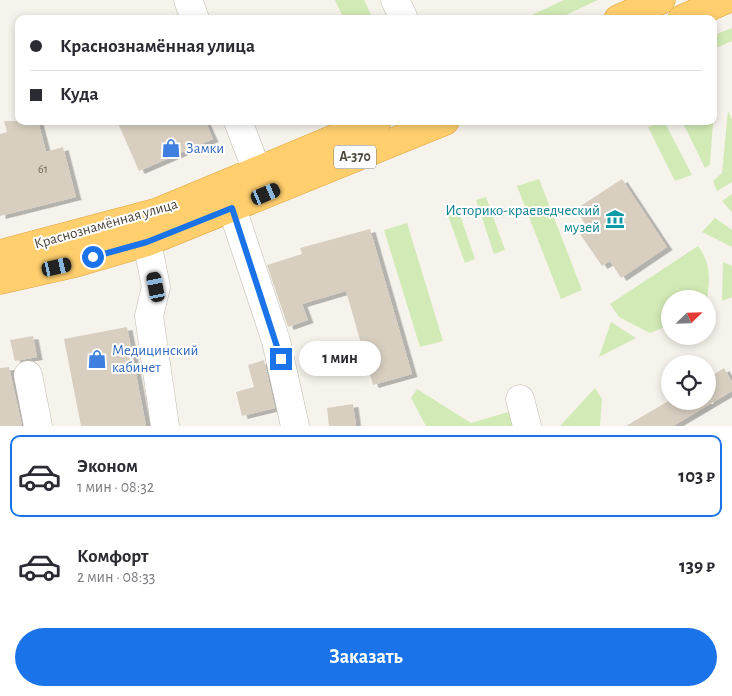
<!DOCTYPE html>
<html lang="ru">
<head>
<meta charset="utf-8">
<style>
	body { margin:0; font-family:"Alegreya Sans",sans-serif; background:#f2f2f3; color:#2b2b33; height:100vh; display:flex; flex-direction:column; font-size:19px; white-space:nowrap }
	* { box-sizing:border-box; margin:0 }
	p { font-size:16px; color:#7c7c81 }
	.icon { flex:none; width:28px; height:28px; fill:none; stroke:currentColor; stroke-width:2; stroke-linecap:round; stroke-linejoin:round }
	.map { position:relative; height:426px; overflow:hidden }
	.drawer { display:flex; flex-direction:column; background:#fff; flex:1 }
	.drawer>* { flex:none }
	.banner { position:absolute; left:15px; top:15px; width:702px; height:110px; border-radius:10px; box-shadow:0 2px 8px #0003; display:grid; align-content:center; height:110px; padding:0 15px; background:#fff }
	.needle { width:32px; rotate:67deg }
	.fabs { position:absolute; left:661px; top:290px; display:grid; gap:10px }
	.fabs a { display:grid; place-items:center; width:55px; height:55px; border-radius:50%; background:#fff; box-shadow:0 2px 8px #0003; font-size:25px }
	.end { position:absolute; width:22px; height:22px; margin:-11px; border:6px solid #1a73e8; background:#fff; box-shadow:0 0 0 2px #fff }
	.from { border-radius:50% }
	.bubble { position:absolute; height:35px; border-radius:18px; background:#fff; box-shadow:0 2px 8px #0003; font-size:16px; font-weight:700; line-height:35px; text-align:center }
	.car { position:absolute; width:15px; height:30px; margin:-15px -8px; border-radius:6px; box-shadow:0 0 4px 1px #0007; background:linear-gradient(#222 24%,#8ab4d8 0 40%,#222 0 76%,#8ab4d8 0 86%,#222 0) }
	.banner b { display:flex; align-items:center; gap:18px; height:48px; font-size:19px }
	.banner b+b { border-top:1px solid #e1e1e2 }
	.banner i { width:12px; height:12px; background:#2b2b33 }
	ul { padding:9px 0 0; list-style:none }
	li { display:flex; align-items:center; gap:15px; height:82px; margin:0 10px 8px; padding:0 5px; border:2px solid transparent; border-radius:10px }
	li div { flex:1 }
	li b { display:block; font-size:19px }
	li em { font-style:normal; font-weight:700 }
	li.current { border-color:#1a73e8 }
	li>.icon { width:45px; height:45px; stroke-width:1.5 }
	.action { display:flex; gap:10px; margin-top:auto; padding:10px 15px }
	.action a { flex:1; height:58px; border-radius:30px; background:#1a73e8; color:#fff; font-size:20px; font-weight:700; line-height:58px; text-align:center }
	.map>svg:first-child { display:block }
</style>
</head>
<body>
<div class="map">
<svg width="732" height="426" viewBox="0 0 732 426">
	<defs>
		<filter id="shadow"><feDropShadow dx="5.5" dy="3" stdDeviation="0" flood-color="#0004"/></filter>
	</defs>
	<rect width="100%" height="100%" fill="#f6f3ec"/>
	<!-- green -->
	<g fill="#d2eab5">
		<path d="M 335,0 L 364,0 L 373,19 L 344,19 Z"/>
		<path d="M 564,0 L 598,0 L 557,19 L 523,19 Z"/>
		<path d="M 732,28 L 732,41 L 714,49 L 714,35 Z"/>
		<path d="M 728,111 L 732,120 L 732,182 L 717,191 L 713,181 L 722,173 Z"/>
		<path d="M 664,121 L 692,175 L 675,181 L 648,127 Z"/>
		<path d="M 682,121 L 713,121 L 710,165 L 705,168 Z"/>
		<path d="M 539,179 L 582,290 L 561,299 L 517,186 Z"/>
		<path d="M 732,194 L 732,212 L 722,201 Z"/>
		<path d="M 486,197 L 505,250 L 494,254 L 476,200 Z"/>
		<path d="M 457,206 L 475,259 L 465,263 L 446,210 Z"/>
		<path d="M 715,218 L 732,230 L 732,247 L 702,232 Z"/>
		<path d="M 407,223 L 443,341 L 420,347 L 384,230 Z"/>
		<path d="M 698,246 C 711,264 710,278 707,299 L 670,299 L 670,325 L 650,333 L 619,317 L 610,304 Z"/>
		<path d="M 723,262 L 732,266 L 732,297 L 722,301 Z"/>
		<path d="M 611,322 L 636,338 L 599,357 Z"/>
		<path d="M 595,388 L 602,399 L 600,426 L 560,426 Z"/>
		<path d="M 417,389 L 471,423 L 512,411 L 517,426 L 426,426 L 411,398 Z"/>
	</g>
	<!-- building -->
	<g fill="#d8cfc1" filter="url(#shadow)">
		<path d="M 4,121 L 38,121 L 46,152 L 63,147 L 76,197 L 0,216 L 0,134 L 7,132 Z"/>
		<path d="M 117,121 L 205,121 L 213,139 L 139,171 Z"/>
		<path d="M 622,179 L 667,247 L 621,278 L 610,261 L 602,266 L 580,234 L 588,229 L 576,209 Z"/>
		<path d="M 370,229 L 412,374 L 373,385 L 346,291 L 302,304 L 308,320 L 288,327 L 267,265 L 302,254 L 300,248 Z"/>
		<path d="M 127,327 L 146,426 L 81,426 L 64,339 Z"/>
		<path d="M 33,336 L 37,357 L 15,361 L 10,340 Z"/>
		<path d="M 264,360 L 275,408 L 242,416 L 236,392 L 254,387 L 248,365 Z"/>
		<path d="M 9,367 L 22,426 L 0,426 L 0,368 Z"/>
		<path d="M 724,368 L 732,382 L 732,391 L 673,426 L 626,426 L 670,400 L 708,401 L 708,378 Z"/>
		<path d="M 353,404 L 356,426 L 329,426 L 327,408 Z"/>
	</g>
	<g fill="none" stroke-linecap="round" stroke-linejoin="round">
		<!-- minor casing -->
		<g stroke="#c2bbae" stroke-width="29">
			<g id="minor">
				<path d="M 188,0 L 195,19"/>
				<path d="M 395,0 L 404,19"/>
				<path d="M 238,121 L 257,171"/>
				<path d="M 232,208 L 276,341 L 295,426"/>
				<path d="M 147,242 L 156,287 L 149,316 L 165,426"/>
				<path d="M 28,375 L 38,426"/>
				<path d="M 520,399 L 527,426"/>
			</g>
		</g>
		<!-- highway casing -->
		<g stroke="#e0a43c" stroke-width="29">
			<g id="highway">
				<path d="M 618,19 L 661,0"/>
				<path d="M 682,19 L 725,0"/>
				<path d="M 0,254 L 158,212 L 377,121"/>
				<path d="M 0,280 L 75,263 L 147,242 L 445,121"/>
			</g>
		</g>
		<!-- minor -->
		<use href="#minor" stroke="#fff" stroke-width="28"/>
		<!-- highway -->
		<use href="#highway" stroke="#ffcf6e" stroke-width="28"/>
	</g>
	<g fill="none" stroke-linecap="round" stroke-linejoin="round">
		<!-- route -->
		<path stroke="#1a73e8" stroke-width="6" d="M 93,257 L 147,242 L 232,208 L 281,359"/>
	</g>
	<!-- icons -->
	<defs>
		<g id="shop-bare" transform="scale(1.5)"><path d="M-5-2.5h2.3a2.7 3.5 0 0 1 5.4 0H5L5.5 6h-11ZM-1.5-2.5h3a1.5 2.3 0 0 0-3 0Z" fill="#3f7fe0" stroke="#fff" stroke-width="2.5" paint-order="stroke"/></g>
		<g id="museum-bare" transform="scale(1.5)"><path d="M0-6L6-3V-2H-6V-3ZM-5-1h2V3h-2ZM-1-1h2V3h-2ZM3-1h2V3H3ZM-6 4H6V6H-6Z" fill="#0f9aa8" stroke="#fff" stroke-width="2.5" paint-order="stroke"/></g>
	</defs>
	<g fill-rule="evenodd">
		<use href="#shop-bare" x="171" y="148"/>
		<use href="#museum-bare" x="615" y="219"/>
		<use href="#shop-bare" x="97" y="359"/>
	</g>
	<g text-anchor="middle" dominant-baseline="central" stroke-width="4" stroke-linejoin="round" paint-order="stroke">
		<!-- number labels -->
		<g font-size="12" fill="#6e675b">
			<text x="43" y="169">61</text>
		</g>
		<!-- shield labels -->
		<rect fill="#fff" stroke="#817c74" stroke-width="1" x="334" y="145.5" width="42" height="23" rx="4"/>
		<g font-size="14" font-weight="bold" fill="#4b4439">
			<text x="355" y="157">А-370</text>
		</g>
		<!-- shop labels -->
		<g font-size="15" fill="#366cbe" stroke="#fff" text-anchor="start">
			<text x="186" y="148">Замки</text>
			<text x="112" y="350">Медицинский<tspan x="112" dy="17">кабинет</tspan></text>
		</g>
		<!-- culture labels -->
		<g font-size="15" fill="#0d838f" stroke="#fff" text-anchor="end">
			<text x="600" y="210">Историко-краеведческий<tspan x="600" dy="17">музей</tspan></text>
		</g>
		<!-- street labels -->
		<g font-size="15" fill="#4b4439" stroke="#fff">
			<text transform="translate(106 224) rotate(-16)">Краснознамённая улица</text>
		</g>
	</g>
</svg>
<div class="fabs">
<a><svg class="needle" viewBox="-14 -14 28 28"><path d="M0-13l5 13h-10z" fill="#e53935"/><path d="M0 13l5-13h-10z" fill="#7c7c81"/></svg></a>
<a><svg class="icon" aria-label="locate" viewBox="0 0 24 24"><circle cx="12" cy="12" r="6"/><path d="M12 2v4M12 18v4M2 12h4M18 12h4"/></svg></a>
</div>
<i class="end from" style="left:93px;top:257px"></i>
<i class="end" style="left:281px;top:359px"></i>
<div class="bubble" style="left:299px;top:341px;width:82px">1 мин</div>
<i class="car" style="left:266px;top:194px;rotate:67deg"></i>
<i class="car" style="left:57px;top:267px;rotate:77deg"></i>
<i class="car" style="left:156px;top:287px;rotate:349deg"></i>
<div class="banner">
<b><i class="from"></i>Краснознамённая улица</b>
<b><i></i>Куда</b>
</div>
</div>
<section class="drawer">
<ul>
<li class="current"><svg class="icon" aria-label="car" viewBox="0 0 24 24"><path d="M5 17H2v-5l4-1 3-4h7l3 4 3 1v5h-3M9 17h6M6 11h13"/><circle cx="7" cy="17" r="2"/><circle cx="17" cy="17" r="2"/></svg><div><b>Эконом</b><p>1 мин · 08:32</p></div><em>103 ₽</em></li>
<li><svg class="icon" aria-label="car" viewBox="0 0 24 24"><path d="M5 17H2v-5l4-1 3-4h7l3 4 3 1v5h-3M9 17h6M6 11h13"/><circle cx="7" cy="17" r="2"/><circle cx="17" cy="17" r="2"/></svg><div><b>Комфорт</b><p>2 мин · 08:33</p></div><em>139 ₽</em></li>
</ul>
<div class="action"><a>Заказать</a></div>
</section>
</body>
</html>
